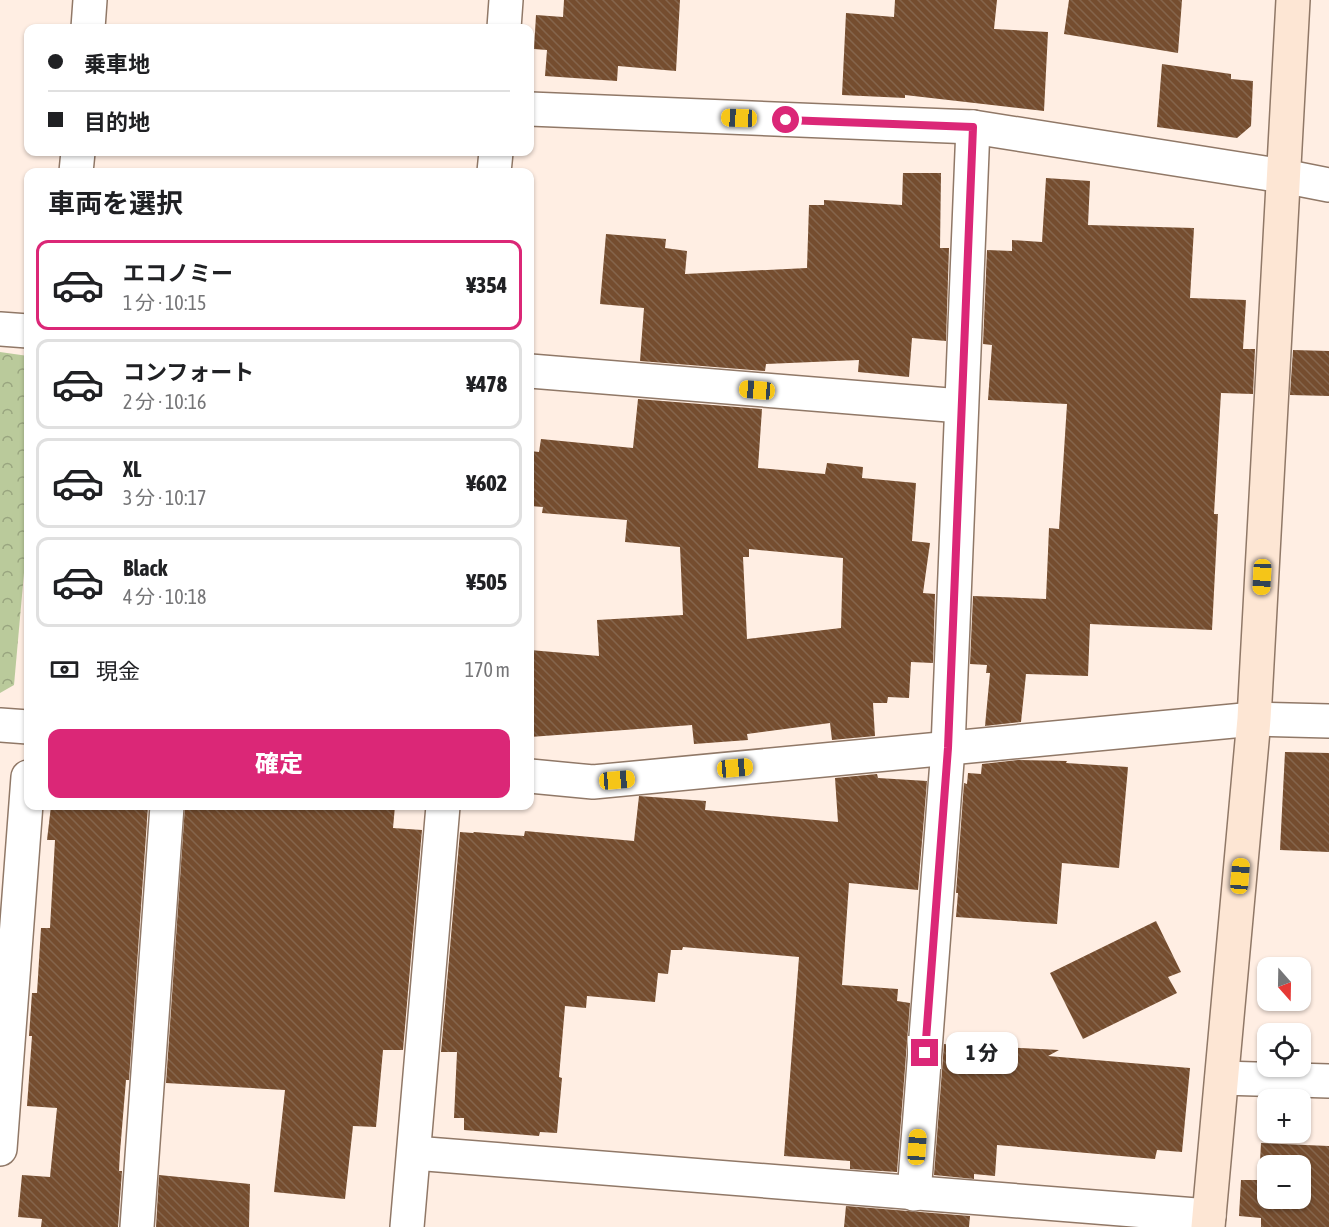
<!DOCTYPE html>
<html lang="ja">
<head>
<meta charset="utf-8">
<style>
	body { margin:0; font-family:"Asap Condensed","Noto Sans JP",sans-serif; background:#f2f2f2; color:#202124; height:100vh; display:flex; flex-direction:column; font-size:22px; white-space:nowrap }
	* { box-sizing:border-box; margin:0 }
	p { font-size:20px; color:#757577 }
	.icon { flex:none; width:33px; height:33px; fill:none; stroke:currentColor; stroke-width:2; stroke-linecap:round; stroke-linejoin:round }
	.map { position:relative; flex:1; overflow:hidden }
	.details { position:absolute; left:24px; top:168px; width:510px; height:642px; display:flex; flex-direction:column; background:#fff; border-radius:12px; box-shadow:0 2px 4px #0004 }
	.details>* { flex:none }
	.hud { position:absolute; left:24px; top:24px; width:510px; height:132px; border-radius:12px; box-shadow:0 2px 4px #0004; display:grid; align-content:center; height:132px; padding:0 24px; background:#fff }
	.needle { width:39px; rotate:160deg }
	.controls { position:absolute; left:1257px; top:957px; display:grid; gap:12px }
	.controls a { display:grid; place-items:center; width:54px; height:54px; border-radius:12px; background:#fff; box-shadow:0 2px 4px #0004; font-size:30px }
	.end { position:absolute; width:27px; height:27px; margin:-14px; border:8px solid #db2777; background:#fff; box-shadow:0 0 0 3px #fff }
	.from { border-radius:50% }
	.bubble { position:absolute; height:42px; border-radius:12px; background:#fff; box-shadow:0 2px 4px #0004; font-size:20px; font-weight:800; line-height:42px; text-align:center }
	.car { position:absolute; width:18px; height:36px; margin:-18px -9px; border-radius:8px; box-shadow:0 0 4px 2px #0007; background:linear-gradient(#f5c518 24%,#345 0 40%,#f5c518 0 76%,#345 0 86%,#f5c518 0) }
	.hud b { display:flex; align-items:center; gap:21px; height:57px; font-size:22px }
	.hud b+b { border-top:2px solid #e0e0e0 }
	.hud i { width:15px; height:15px; background:#202124 }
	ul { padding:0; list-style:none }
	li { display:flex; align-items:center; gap:18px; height:90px; margin:0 12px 9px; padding:0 12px; border:3px solid #e0e0e0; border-radius:12px }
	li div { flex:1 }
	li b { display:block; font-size:22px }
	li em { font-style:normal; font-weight:800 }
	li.current { border-color:#db2777 }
	li>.icon { width:54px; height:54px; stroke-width:1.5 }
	h2 { padding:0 24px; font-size:27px; line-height:72px }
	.pay { display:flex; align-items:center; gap:15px; height:66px; padding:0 24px; font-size:22px }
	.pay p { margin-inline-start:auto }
	.button { display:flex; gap:12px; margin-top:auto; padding:12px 24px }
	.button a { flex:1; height:69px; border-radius:12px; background:#db2777; color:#fff; font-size:24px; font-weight:800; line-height:69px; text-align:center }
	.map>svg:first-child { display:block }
</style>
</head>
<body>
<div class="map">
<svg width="1329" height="1227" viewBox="0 0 1329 1227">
	<defs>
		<pattern id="park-crowns" width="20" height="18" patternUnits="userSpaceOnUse" patternTransform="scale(1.5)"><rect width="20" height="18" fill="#baca9b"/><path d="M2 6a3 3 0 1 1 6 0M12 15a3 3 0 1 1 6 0" fill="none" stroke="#99a57f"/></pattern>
		<pattern id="building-back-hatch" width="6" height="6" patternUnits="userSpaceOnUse" patternTransform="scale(1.5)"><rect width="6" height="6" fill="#754d2f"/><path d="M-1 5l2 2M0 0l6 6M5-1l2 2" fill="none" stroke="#85654c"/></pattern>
	</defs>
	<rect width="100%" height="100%" fill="#ffeee3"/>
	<!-- park -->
	<path fill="url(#park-crowns)" d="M 0,352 L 28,356 L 28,528 L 14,685 L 0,693 Z"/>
	<!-- building -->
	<g fill="url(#building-back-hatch)" fill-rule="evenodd">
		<path d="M 564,0 L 680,0 L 676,71 L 618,66 L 617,81 L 545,76 L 547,50 L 534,49 L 536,15 L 563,17 Z"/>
		<path d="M 895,0 L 997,0 L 994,29 L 1048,32 L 1044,111 L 905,95 L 905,98 L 842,95 L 846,13 L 894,17 Z"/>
		<path d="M 1069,0 L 1182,0 L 1178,53 L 1064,34 Z"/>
		<path d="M 1162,64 L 1231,74 L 1231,79 L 1253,81 L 1251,126 L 1237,138 L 1157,127 Z"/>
		<path d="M 903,173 L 941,173 L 940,248 L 949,248 L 946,341 L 912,338 L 909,377 L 858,372 L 859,360 L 766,364 L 765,371 L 640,361 L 644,308 L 600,304 L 606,234 L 666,239 L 665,248 L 687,251 L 685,274 L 807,268 L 809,205 L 824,205 L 824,200 L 902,205 Z"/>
		<path d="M 1046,178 L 1090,181 L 1088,225 L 1194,228 L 1190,298 L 1246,300 L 1243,349 L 1255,349 L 1253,394 L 1221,393 L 1214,514 L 1218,514 L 1212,630 L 1090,624 L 1088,676 L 1026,674 L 1021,722 L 985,726 L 990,673 L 986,673 L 987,665 L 970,664 L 973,596 L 1046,599 L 1049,528 L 1059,529 L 1067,404 L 988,400 L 992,345 L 983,344 L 987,250 L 1012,251 L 1012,240 L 1042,242 Z"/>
		<path d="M 1293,350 L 1329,351 L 1329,396 L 1290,395 Z"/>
		<path d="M 638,399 L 762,409 L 758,468 L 825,474 L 827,463 L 863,467 L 862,478 L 916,483 L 912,541 L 930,543 L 923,593 L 935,594 L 933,663 L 911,662 L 909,698 L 888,697 L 887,703 L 873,703 L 875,736 L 832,740 L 830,723 L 747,734 L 748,740 L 694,744 L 692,725 L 530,737 L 530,650 L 599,656 L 597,620 L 683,615 L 680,547 L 625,542 L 627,520 L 542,513 L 543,507 L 530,506 L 530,451 L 539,452 L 541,439 L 633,448 ZM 749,549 L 843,558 L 841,628 L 747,639 L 743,557 L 749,557 Z"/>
		<path d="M 1285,752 L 1329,753 L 1329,852 L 1280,850 Z"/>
		<path d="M 1018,760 L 1067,761 L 1066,763 L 1128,767 L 1119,868 L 1062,863 L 1057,924 L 956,917 L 958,893 L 956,893 L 964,783 L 967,784 L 968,773 L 981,774 L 982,764 Z"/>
		<path d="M 877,774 L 878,778 L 927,781 L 918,890 L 849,883 L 842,985 L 898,989 L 897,1001 L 910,1003 L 897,1172 L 850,1169 L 850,1161 L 784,1156 L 799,957 L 683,947 L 682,950 L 671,950 L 668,974 L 658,973 L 655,1002 L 587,996 L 586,1008 L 565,1006 L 559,1077 L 562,1078 L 557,1133 L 540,1132 L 539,1136 L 464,1130 L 464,1118 L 454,1118 L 457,1052 L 441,1052 L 460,832 L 473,833 L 474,832 L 524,836 L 525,831 L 634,841 L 639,796 L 706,801 L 705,810 L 838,822 L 835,778 Z"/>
		<path d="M 51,806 L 148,806 L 129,1080 L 126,1080 L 120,1152 L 119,1171 L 122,1171 L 118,1227 L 41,1227 L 42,1219 L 18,1217 L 22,1175 L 50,1177 L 57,1108 L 27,1106 L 32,1036 L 29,1036 L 32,993 L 37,993 L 41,928 L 50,928 L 55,840 L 47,840 Z"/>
		<path d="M 185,806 L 395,806 L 393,828 L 422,830 L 403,1050 L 383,1050 L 376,1127 L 353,1126 L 345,1199 L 274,1192 L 285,1090 L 166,1083 Z"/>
		<path d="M 1156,921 L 1181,972 L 1168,977 L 1177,993 L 1083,1039 L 1050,973 Z"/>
		<path d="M 944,1044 L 1059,1050 L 1048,1056 L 1190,1068 L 1182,1152 L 1157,1150 L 1155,1159 L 997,1145 L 995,1176 L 974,1174 L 974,1179 L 934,1175 Z"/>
		<path d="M 1261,1143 L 1329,1146 L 1329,1227 L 1261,1227 L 1261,1218 L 1239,1216 L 1241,1180 L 1259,1180 ZM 1268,1166 L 1300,1166 L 1300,1198 L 1268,1198 Z"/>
		<path d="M 159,1175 L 250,1184 L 249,1227 L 156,1227 Z"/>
		<path d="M 846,1206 L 970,1216 L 969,1227 L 844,1227 Z"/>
	</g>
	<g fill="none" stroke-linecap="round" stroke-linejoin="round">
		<!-- street casing -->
		<g stroke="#907867" stroke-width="36">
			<g id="street">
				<path d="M 88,28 L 90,0"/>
				<path d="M 504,28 L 506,0"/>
				<path d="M 530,109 L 973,127 L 1283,176 L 1329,185"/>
				<path d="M 76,172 L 78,152"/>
				<path d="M 494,172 L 496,152"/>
				<path d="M 0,329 L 28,331"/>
				<path d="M 530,371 L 961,406"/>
				<path d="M 0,725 L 28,727"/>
				<path d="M 530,776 L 593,782 L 1254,719 L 1329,721"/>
				<path d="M 1222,1078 L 1329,1081"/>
				<path d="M 0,1149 L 28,777"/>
				<path d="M 414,1153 L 1209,1216"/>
				<path d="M 914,1194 L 948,748 L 973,127"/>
				<path d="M 137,1227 L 167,806"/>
				<path d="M 407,1227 L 443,806"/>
			</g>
		</g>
		<!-- secondary casing -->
		<g stroke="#907867" stroke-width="36">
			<path id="secondary" d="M 1208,1227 L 1254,719 L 1293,0"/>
		</g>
		<!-- street -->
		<use href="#street" stroke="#fff" stroke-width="33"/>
		<!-- secondary -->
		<use href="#secondary" stroke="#fde6d4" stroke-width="33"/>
	</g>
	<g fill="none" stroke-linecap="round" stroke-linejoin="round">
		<!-- route -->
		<path stroke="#db2777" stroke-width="8" d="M 786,120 L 973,127 L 948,748 L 925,1053"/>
	</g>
</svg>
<div class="controls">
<a><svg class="needle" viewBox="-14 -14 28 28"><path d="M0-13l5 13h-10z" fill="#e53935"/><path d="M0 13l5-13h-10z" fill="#757577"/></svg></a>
<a><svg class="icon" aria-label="locate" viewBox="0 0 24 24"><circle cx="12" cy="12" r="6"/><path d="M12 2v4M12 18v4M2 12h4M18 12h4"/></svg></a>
<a>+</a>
<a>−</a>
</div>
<i class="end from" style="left:786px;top:120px"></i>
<i class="end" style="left:925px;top:1053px"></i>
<div class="bubble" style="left:946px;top:1032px;width:72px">1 分</div>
<i class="car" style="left:739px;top:118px;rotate:272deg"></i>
<i class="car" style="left:757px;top:390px;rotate:275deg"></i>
<i class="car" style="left:1262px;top:577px;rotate:183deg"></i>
<i class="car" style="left:735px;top:768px;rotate:85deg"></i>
<i class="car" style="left:617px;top:780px;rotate:85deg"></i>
<i class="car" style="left:1240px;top:876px;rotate:5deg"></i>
<i class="car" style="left:917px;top:1147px;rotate:4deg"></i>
<div class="hud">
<b><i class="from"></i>乗車地</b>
<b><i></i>目的地</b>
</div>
<section class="details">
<h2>車両を選択</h2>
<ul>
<li class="current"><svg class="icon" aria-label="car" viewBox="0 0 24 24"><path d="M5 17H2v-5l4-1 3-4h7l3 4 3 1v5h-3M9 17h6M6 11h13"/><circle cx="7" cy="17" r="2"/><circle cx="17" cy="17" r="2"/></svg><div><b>エコノミー</b><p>1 分 · 10:15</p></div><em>¥354</em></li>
<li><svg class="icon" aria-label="car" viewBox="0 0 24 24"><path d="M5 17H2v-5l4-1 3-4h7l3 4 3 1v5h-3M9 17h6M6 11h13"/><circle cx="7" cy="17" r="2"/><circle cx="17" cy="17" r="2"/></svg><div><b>コンフォート</b><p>2 分 · 10:16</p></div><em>¥478</em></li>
<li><svg class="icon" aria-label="car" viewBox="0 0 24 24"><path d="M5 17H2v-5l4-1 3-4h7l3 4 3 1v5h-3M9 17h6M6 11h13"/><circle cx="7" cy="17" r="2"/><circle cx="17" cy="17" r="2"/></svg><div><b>XL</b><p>3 分 · 10:17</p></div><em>¥602</em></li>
<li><svg class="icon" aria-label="car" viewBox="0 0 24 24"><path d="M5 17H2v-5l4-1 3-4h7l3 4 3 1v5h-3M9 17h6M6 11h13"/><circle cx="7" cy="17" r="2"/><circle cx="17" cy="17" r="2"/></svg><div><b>Black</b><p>4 分 · 10:18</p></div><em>¥505</em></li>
</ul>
<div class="pay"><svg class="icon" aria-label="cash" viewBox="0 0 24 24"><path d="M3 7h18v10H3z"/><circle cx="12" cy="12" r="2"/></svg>現金<p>170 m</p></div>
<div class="button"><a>確定</a></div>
</section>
</div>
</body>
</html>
